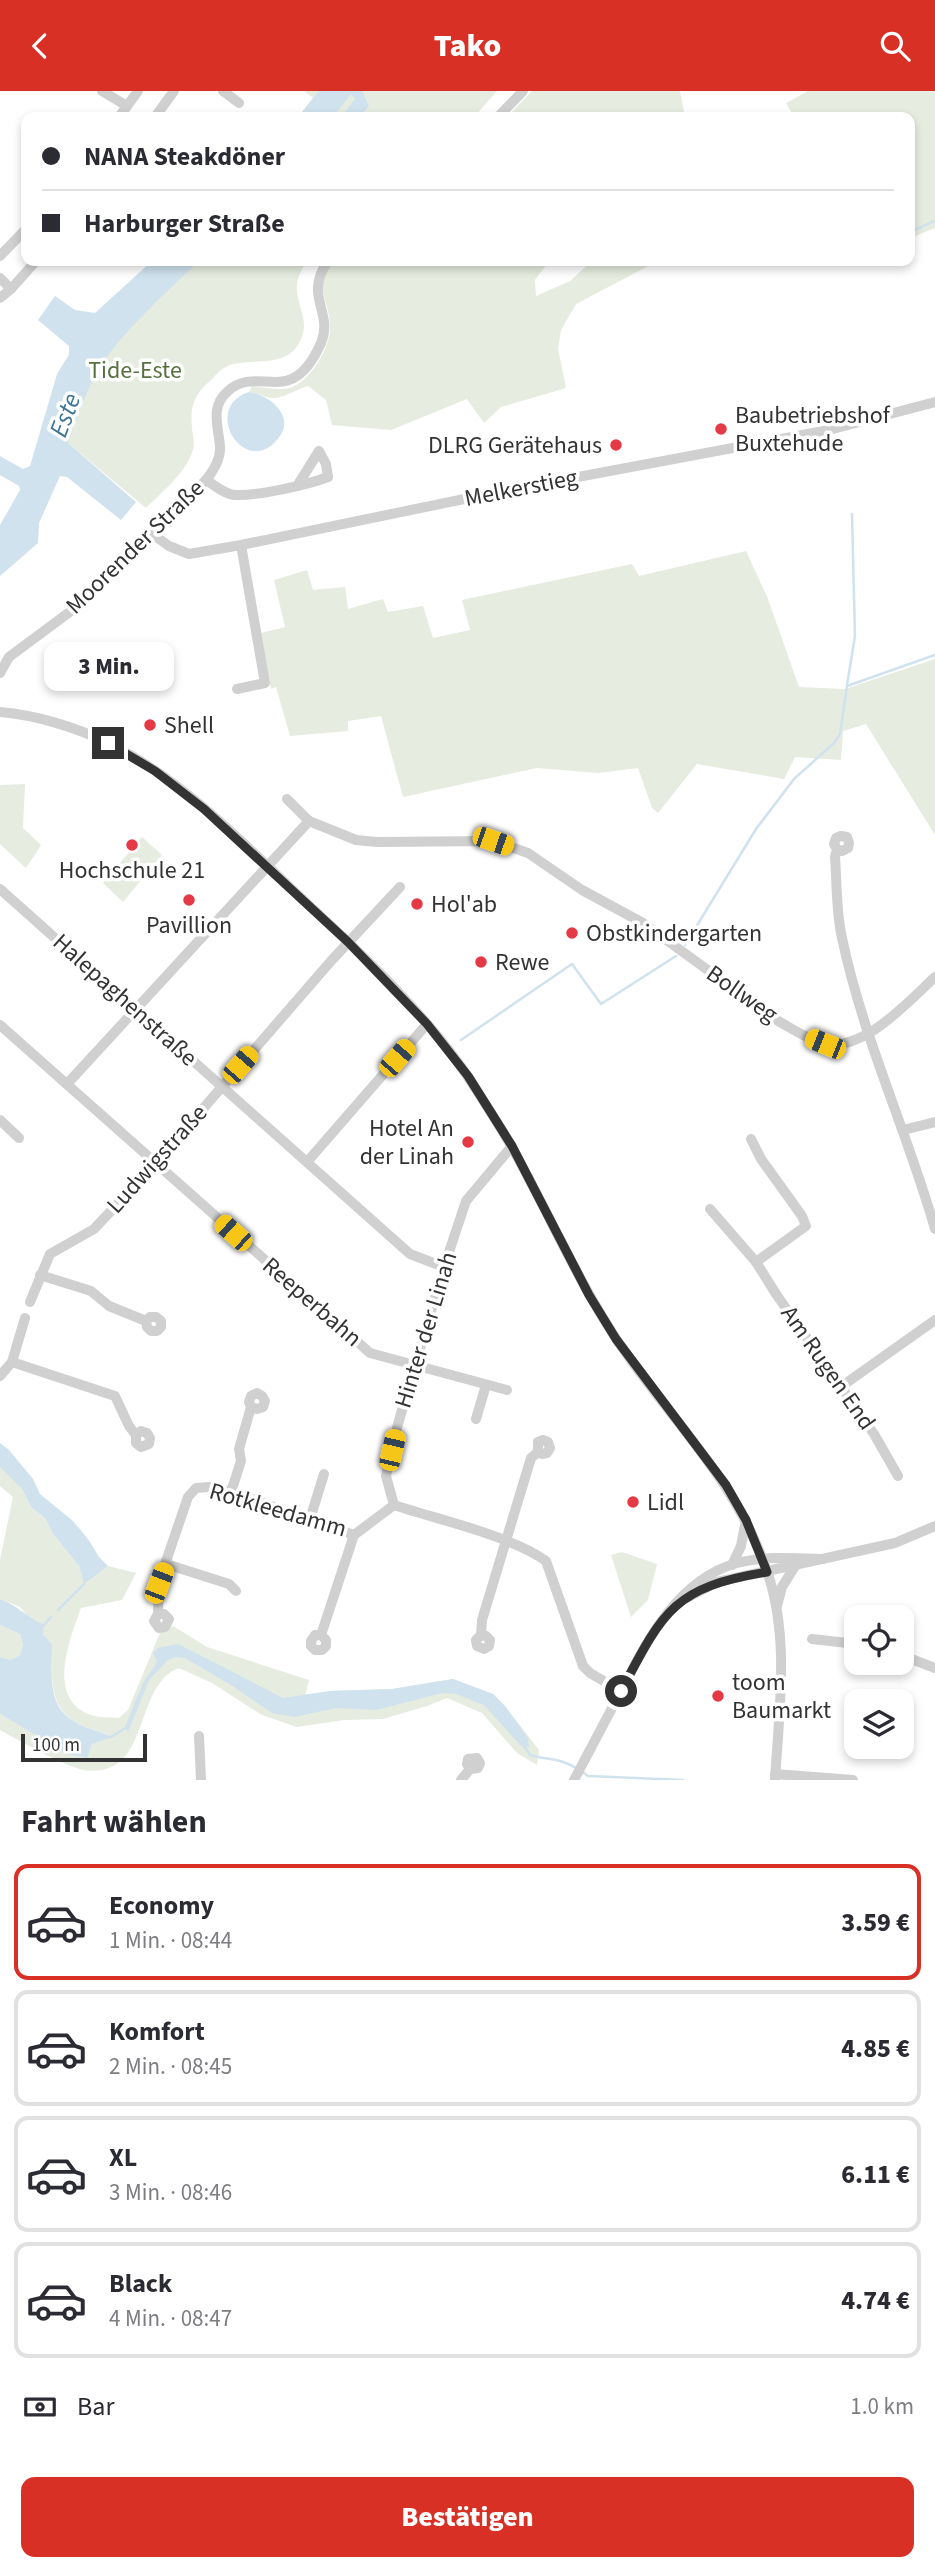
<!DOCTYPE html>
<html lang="de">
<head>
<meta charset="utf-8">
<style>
	body { margin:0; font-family:"Source Sans 3",sans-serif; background:#f2f2f3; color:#2b2b33; height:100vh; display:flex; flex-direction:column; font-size:26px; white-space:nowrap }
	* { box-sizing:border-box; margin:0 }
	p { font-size:23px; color:#7c7c81 }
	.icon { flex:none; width:38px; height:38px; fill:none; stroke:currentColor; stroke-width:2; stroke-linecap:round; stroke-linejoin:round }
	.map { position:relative; height:1689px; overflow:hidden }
	.details { display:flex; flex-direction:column; background:#fff; flex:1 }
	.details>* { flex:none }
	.guide { position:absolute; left:21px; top:21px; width:894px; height:154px; border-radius:14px; box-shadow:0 4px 10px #0003; display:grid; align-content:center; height:154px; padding:0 21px; background:#fff }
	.tools { position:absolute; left:844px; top:1514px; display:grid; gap:14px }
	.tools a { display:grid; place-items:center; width:70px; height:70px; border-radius:14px; background:#fff; box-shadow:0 4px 10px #0003; font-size:35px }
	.scale { position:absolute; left:21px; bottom:18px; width:126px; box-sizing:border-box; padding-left:7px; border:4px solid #333; border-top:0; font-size:19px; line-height:24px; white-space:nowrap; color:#333; -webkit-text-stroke:5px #fff; paint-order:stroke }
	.end { position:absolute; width:32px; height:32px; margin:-16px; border:9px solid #333; background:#fff; box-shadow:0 0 0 4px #fff }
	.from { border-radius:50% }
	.bubble { position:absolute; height:49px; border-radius:14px; background:#fff; box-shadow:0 4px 10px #0003; font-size:23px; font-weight:800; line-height:49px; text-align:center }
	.car { position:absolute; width:21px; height:42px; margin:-21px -10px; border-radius:9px; box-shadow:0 0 5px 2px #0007; background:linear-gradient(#f5c518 24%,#345 0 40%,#f5c518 0 76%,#345 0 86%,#f5c518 0) }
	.guide b { display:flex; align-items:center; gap:24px; height:66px; font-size:26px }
	.guide b+b { border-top:2px solid #e1e1e2 }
	.guide i { width:18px; height:18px; background:#2b2b33 }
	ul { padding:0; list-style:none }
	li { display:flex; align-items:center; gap:21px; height:116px; margin:0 14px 10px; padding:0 7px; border:4px solid #e1e1e2; border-radius:14px }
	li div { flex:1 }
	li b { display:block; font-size:26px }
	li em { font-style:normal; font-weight:800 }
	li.on { border-color:#d93025 }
	li>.icon { width:63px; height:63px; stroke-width:1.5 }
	h2 { padding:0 21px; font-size:32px; line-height:84px }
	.pay { display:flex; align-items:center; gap:18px; height:77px; padding:0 21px; font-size:26px }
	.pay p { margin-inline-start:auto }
	.button { display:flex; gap:14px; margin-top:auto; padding:14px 21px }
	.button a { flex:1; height:80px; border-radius:14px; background:#d93025; color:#fff; font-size:28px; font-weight:800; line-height:80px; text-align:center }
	header { display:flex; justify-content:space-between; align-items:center; height:91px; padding:0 21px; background:#d93025; color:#fff; font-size:32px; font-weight:800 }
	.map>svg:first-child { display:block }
</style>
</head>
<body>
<header><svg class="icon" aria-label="back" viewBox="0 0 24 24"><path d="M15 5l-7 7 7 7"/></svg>Tako<svg class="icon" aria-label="search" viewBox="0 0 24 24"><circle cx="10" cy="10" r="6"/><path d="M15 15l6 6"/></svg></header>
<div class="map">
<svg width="935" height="1689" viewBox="0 0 935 1689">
	<rect width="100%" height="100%" fill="#fff"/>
	<!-- green -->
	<g fill="#e6ecdf">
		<path d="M 304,0 L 497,0 L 474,26 L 298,26 L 313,7 Z"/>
		<path d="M 532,0 L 680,0 L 685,26 L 507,26 Z"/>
		<path d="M 808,0 L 935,0 L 935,137 L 910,147 L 910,26 L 794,26 L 786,12 Z"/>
		<path d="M 152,170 L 306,170 C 301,180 296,189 297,200 C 298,214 307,228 303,242 C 293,280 255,266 230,274 C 224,276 217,282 213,287 C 194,304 190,313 192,338 C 193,345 195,353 193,359 C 185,383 163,400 146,417 L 68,352 L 57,283 L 69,264 L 69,255 Z"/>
		<path d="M 332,170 L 549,170 L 535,189 L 536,205 L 570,190 L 592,170 L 658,170 L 576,213 L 561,239 L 558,258 L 566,297 L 501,316 L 484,332 L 467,308 L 391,339 L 332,334 L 326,309 L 308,295 C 297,298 283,308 272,307 C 265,306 257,302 249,301 L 252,295 C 263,296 278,300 290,297 C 310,290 330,258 330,237 C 330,206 313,203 332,170 Z"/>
		<path d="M 746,460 L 768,508 L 799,596 L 845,598 L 935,568 L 935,744 L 866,633 L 843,640 L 841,669 L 795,666 L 784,688 L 697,673 L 658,722 L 652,717 L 638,677 L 598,682 L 537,677 L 403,706 L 381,625 L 348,630 L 348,640 L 290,645 L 276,596 L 271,598 L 261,542 L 285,536 L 274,489 L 307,479 L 313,499 L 345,496 L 348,518 L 383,508 L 388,521 L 423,515 L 433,547 L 470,539 L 462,509 L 632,473 L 639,485 Z"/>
		<path d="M 25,693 L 23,737 L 41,754 L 26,777 L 0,753 L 0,694 Z"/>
		<path d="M 142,746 L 162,764 L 123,811 L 103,792 Z"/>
		<path d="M 0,1374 L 22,1398 L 31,1416 L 45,1427 L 53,1443 L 79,1475 L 84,1492 L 108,1475 L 136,1482 L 122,1509 L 81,1517 C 70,1548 45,1608 91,1624 C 99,1627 110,1626 119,1627 L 128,1619 L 160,1542 L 173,1535 L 207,1556 L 309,1589 L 305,1605 L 330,1600 L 392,1598 L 453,1588 L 493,1603 L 505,1615 L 539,1659 L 537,1674 L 517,1662 L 482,1622 L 447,1607 L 427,1615 L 383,1628 L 344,1629 L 297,1636 L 262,1624 L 212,1592 L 179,1577 C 132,1594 152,1689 84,1679 C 66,1676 18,1649 0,1639 L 0,1623 L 68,1662 L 86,1667 L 92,1653 L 112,1646 C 100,1639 83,1637 72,1629 C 48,1613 52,1579 52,1553 L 20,1516 L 0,1508 L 0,1469 L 13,1406 L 0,1395 Z"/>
		<path d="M 622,1461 L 657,1473 L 648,1509 L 631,1526 L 611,1464 Z"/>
		<path d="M 0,1534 L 20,1543 L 23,1554 L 20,1564 L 10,1569 L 0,1566 Z"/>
	</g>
	<!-- water -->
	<g fill="#cfe2ee">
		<path d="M 319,0 L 362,0 L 369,15 L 359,26 L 341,26 L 355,8 L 351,3 L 333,26 L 298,26 Z"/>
		<path d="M 152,170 L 199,170 C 170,198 133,231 109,263 C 89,289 79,321 68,352 L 136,411 L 121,429 L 67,386 L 60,385 L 39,432 L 38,452 L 0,485 L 0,434 L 20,399 L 19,395 L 0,384 L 0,365 L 23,378 L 30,375 L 57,283 L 69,264 L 69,255 L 38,229 L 55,205 L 75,219 L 95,222 Z"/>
		<path d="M 249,301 C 268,303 295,324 280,345 C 247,392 199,317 249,301 Z"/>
		<path d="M 0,1352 L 9,1359 L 33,1388 L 40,1403 L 73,1430 L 88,1448 L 99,1466 L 108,1475 L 84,1493 L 79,1475 L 53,1443 L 45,1427 L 31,1416 L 22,1398 L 0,1376 Z"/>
		<path d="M 0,1508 C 19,1515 26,1526 44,1534 L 43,1543 L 52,1553 C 52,1579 47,1614 72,1629 C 83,1637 100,1640 113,1646 L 92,1653 L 87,1667 L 68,1663 L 0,1623 L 0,1566 L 10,1569 L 20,1564 L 23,1554 L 20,1543 L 0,1534 Z"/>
		<path d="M 178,1553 L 283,1607 L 330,1600 L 392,1598 L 453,1588 L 493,1603 L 505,1615 L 528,1647 L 529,1656 L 521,1655 L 484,1614 L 456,1603 L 442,1602 L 376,1619 L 336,1617 L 294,1626 L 272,1622 L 231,1594 L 185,1567 L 175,1566 L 168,1569 L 149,1589 L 128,1641 L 125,1636 L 143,1592 L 157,1571 L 153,1562 L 158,1557 Z"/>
	</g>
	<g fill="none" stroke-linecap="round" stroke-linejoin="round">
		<!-- stream -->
		<g stroke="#cfe2ee" stroke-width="2.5">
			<path d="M 910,141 L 935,130"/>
			<path d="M 847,594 L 855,545 L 852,423"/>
			<path d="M 685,854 L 756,738 L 794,688 L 834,652 L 840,643 L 847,595 L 935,564"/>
			<path d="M 461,949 L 572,873 L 601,913 L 676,865"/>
			<path d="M 58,1519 L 84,1493"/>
			<path d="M 44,1534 L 51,1526"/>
			<path d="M 111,1646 L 126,1637"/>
			<path d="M 522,1652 L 530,1664 C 546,1669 561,1667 576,1677"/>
			<path d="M 581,1680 L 588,1685 L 683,1689"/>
		</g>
		<!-- minor -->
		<g stroke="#d0d0d0" stroke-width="10">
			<path d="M 102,0 L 127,15"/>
			<path d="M 223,0 L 239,12"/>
			<path d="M 119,26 L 138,0"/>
			<path d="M 155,26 L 174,0"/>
			<path d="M 498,26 L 523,0"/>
			<path d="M 0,165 L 26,138"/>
			<path d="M 0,187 L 11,198 L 36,170"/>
			<path d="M 0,207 L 11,198"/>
			<path d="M 206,389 C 214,394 226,404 235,404 C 258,405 307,394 328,386 L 326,373 L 319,360 L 299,392"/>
			<path d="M 151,442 L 169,455 L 189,463 L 241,454 L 508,399 L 829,339 L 935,311"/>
			<path d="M 0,582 L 9,566 L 71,520 L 206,389 C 214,379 221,368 220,355 C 218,333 210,316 228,300 C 259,272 291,320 321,252 C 334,221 303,205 328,170"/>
			<path d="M 237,598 L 265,592 L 241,454"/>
			<path d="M 0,621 C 35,624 76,636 108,652 C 181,688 240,749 299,805 C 356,858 428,924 470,989 C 484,1011 499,1033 511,1055 C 547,1118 575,1185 615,1246 C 668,1327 734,1384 767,1480 C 790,1546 779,1621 775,1689"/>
			<path d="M 287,708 L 309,730"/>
			<path d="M 837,758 L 834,753 L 836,747 L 841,745 L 847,746 L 849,752 L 848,757 L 842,760 L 837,758 L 835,766 C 837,793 836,821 842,847 C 863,947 907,1040 935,1138"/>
			<path d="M 0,798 L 410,1163 L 444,1176"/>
			<path d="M 0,934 L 370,1262 L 507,1299"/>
			<path d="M 67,993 L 309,730 L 356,749 L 377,751 L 493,750 L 528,762 L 582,799 L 643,832 L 778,930 C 793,938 810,950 828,953 C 866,958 909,910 935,886"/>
			<path d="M 0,1029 L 19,1047"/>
			<path d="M 903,1039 L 935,1031"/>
			<path d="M 751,1048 L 761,1068 L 802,1125 L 806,1135 L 756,1171"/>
			<path d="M 512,1055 L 466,1110 L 444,1176 L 398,1333 L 386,1385 L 394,1414 C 436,1428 512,1445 546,1470 L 583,1575 L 590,1582 L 621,1600"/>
			<path d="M 307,1071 L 427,933"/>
			<path d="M 710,1118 L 756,1171 L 776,1203 L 874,1343 L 898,1385"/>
			<path d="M 40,1184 L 91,1200 L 109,1215 L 146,1230 L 147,1236 L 151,1240 L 157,1240 L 161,1236 L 161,1230 L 156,1226 L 150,1226 L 146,1230"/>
			<path d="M 30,1211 L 50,1163 L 94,1138 L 155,1073 L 331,870 L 400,796"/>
			<path d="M 12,1271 L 115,1305 L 129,1335 L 136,1344 L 136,1352 L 141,1356 L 149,1353 L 150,1347 L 147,1342 L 141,1340 L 136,1344"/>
			<path d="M 0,1285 L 12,1271 L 25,1227"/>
			<path d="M 842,1295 L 935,1229"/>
			<path d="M 476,1328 L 486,1294"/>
			<path d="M 231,1401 L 241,1370 L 239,1358 L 251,1316 L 257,1318 L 263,1316 L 265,1310 L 262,1305 L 257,1302 L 251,1305 L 249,1311 L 251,1316"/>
			<path d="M 310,1428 L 324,1383"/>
			<path d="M 166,1473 L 229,1493 L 236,1500"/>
			<path d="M 732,1474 L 741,1455 L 746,1429"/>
			<path d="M 688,1506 L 717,1491 L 895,1452 L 935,1435"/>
			<path d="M 777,1515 L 782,1496 L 795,1475"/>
			<path d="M 158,1523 L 164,1523 L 169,1528 L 165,1536 L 159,1537 L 154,1530 L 158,1523 L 159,1491 L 188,1406 L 196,1397 L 209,1396 L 231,1401 L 354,1444 L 394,1414"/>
			<path d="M 321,1544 L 326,1549 L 326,1555 L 322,1559 L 315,1559 L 311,1555 L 311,1550 L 315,1544 L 321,1544 L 354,1444"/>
			<path d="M 481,1544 L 486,1545 L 490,1549 L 489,1555 L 484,1558 L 477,1555 L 476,1549 L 481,1544 L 482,1529 L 531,1367 L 538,1361 L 542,1363 L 547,1362 L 550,1357 L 548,1351 L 543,1349 L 538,1351 L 538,1361"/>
			<path d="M 812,1548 L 856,1553"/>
			<path d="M 901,1564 L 935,1577"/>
			<path d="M 199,1645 L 201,1689"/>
			<path d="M 775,1683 L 853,1689"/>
			<path d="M 461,1689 L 470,1678 L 478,1677 L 480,1672 L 477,1667 L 468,1668 L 467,1673 L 470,1678"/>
			<path d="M 574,1689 C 589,1661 604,1632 619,1604 C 646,1552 676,1489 737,1472 C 765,1465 795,1467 823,1468"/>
		</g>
	</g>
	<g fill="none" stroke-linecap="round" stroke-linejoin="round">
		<!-- route -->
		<path stroke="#333" stroke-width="9" d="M 108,652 L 155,680 L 204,718 L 348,851 L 427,933 L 468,985 L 512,1055 L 589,1204 L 616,1248 L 726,1394 L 746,1429 L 767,1481 C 674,1496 663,1520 621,1600"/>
	</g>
	<!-- markers -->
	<g fill="#e63946" stroke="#fff" stroke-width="2.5">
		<circle cx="721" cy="338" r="7"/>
		<circle cx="616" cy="354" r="7"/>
		<circle cx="150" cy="634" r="7"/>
		<circle cx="132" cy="754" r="7"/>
		<circle cx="189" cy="809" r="7"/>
		<circle cx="417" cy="813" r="7"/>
		<circle cx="572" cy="842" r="7"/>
		<circle cx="481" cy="871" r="7"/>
		<circle cx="468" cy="1051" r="7"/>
		<circle cx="633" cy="1411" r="7"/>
		<circle cx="718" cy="1605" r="7"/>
	</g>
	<g text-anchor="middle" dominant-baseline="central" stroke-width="7" stroke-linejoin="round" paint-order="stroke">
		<!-- park labels -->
		<g font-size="24" fill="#56703f" stroke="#fff">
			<text x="135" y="279">Tide-Este</text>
		</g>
		<!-- poi labels -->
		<g font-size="24" fill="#333" stroke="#fff" text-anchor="start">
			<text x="735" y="324">Baubetriebshof<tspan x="735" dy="28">Buxtehude</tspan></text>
			<text x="602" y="354" text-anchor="end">DLRG Gerätehaus</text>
			<text x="164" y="634">Shell</text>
			<text x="132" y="779" text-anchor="middle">Hochschule 21</text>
			<text x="431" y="813">Hol'ab</text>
			<text x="189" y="834" text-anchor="middle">Pavillion</text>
			<text x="586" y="842">Obstkindergarten</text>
			<text x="495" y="871">Rewe</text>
			<text x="454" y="1037" text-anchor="end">Hotel An<tspan x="454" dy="28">der Linah</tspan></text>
			<text x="647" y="1411">Lidl</text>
			<text x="732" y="1591">toom<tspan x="732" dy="28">Baumarkt</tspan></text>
		</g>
		<!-- street labels -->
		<g font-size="24" fill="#333" stroke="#fff">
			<text transform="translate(521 397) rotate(-11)">Melkerstieg</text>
			<text transform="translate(135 456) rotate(-44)">Moorender Straße</text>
			<text transform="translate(742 903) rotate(35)">Bollweg</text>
			<text transform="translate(125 909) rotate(42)">Halepaghenstraße</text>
			<text transform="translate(157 1068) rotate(-48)">Ludwigstraße</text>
			<text transform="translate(312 1211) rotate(41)">Reeperbahn</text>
			<text transform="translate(426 1239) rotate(-73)">Hinter der Linah</text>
			<text transform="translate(828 1277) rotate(55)">Am Rugen End</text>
			<text transform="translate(278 1419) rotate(16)">Rotkleedamm</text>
		</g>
		<!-- water labels -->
		<g font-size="26" font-style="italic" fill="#3f7597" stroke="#fff">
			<text transform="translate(65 324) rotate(-69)">Este</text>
		</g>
	</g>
</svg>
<div class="tools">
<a><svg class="icon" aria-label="locate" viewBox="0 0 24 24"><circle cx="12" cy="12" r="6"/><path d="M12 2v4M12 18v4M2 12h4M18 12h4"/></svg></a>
<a><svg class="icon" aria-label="layers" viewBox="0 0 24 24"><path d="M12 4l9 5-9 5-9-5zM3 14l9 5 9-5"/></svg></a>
</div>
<div class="scale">100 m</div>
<i class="end from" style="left:621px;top:1600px"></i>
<i class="end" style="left:108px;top:652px"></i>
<div class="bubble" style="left:44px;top:551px;width:130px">3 Min.</div>
<i class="car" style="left:493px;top:750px;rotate:109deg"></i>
<i class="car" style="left:825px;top:953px;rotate:292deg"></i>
<i class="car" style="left:397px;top:967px;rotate:41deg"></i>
<i class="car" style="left:240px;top:974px;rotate:41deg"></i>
<i class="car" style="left:233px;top:1142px;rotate:312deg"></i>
<i class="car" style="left:392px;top:1359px;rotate:13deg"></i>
<i class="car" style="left:159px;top:1492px;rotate:21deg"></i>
<div class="guide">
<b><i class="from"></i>NANA Steakdöner</b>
<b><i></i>Harburger Straße</b>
</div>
</div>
<section class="details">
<h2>Fahrt wählen</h2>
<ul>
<li class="on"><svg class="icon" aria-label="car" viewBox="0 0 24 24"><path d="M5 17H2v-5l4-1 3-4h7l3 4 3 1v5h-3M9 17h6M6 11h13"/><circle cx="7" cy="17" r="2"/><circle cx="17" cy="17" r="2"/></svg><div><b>Economy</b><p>1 Min. · 08:44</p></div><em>3.59 €</em></li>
<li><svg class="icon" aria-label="car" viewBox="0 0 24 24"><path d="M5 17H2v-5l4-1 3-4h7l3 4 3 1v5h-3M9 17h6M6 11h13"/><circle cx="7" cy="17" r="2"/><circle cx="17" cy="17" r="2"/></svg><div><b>Komfort</b><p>2 Min. · 08:45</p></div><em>4.85 €</em></li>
<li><svg class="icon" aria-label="car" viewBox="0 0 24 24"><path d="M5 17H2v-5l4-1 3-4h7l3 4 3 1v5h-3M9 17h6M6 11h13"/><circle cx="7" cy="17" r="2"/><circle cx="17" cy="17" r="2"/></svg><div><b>XL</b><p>3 Min. · 08:46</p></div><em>6.11 €</em></li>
<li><svg class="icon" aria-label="car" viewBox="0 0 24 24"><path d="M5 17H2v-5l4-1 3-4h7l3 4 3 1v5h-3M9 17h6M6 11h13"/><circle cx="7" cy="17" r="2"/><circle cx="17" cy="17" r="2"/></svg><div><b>Black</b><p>4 Min. · 08:47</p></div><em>4.74 €</em></li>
</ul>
<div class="pay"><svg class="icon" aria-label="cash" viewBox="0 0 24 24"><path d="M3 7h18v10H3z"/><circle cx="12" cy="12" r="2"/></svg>Bar<p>1.0 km</p></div>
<div class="button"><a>Bestätigen</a></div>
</section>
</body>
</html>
